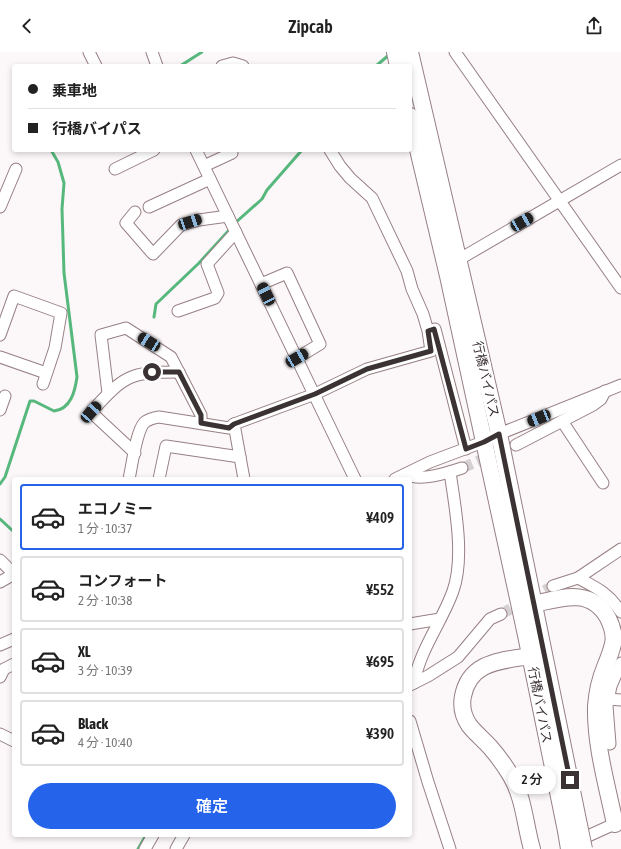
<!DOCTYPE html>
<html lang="ja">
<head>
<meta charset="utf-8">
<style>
	body { margin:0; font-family:"Asap Condensed","Noto Sans JP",sans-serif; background:#f2f2f2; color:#222; height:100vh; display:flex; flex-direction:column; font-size:15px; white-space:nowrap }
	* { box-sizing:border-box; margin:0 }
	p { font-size:13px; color:#767676 }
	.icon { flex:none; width:22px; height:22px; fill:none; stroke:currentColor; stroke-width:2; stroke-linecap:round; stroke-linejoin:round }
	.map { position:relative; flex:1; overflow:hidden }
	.details { position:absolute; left:12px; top:425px; width:400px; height:360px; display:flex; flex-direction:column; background:#fff; border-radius:4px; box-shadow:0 2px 6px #0003 }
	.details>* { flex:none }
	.top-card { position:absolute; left:12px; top:12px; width:400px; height:88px; border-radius:4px; box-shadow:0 2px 6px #0003; display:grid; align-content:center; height:88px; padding:0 16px; background:#fff }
	.end { position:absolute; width:18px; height:18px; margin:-9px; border:5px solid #3b3234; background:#fff; box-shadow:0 0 0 2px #fff }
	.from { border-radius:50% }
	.bubble { position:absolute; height:28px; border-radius:14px; background:#fff; box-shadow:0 2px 6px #0003; font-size:13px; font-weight:600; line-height:28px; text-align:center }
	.car { position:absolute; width:12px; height:24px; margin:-12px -6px; border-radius:5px; box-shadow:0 0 3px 1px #0007; background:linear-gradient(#222 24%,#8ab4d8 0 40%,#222 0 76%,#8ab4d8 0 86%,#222 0) }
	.top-card b { display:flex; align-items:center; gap:14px; height:38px; font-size:15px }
	.top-card b+b { border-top:1px solid #e0e0e0 }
	.top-card i { width:10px; height:10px; background:#222 }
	ul { padding:7px 0 0; list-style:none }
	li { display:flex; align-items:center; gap:12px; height:66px; margin:0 8px 6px; padding:0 8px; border:2px solid #e0e0e0; border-radius:4px }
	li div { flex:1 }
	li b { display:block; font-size:15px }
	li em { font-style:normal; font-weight:600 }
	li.active { border-color:#2563eb }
	li>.icon { width:36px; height:36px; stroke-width:1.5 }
	.button { display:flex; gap:8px; margin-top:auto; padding:8px 16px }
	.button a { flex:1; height:46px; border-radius:24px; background:#2563eb; color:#fff; font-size:16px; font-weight:600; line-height:46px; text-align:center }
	header { display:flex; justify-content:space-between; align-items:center; height:52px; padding:0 16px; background:#fff; font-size:18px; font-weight:600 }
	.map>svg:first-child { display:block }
</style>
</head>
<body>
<header><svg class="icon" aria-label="back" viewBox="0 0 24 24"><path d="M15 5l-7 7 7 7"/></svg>Zipcab<svg class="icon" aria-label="share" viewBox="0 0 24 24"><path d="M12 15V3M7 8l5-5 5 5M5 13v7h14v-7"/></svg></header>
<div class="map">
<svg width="621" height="797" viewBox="0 0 621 797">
	<rect width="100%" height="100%" fill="#fcf7f8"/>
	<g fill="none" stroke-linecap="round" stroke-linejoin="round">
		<!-- stream -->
		<g stroke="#57b87e" stroke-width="3">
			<path d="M 180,14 L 202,0"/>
			<path d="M 376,14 L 390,2"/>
			<path d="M 234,172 L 262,147 L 267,138 L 302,98"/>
			<path d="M 154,265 L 156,252 L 199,211 L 231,176"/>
			<path d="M 0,432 L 5,425 L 30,349 L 34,349 L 54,359 C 71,357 75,339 77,325 L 64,221 L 62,157 L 64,131 L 58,110 L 51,98"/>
			<path d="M 0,467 L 14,480"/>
			<path d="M 138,797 L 146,783"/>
		</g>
		<!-- minor-tunnel -->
		<g stroke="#d5d0d1" stroke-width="11" stroke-dasharray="11 5.5" stroke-linecap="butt">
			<path d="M 462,416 L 493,403"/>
			<path d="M 501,562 L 553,534"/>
		</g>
		<!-- minor casing -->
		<g stroke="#978084" stroke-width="13">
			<g id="minor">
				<path d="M 89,0 L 96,14"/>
				<path d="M 152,0 L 157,14"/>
				<path d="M 455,0 L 621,236"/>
				<path d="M 222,14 L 233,11 L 243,14"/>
				<path d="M 196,98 L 355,427"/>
				<path d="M 204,114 L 232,101"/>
				<path d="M 115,117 L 154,98"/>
				<path d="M 0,155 L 16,117"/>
				<path d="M 149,155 L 210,127"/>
				<path d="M 135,160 L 126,171 L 153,202 L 181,173 L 199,168 L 228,164"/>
				<path d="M 458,208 L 621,113"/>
				<path d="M 261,232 L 287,221 L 320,292 L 297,306"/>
				<path d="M 178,259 L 215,246 L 218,241 L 207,212 L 236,180"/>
				<path d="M 432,278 L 435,277 L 466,397"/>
				<path d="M 0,283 L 14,244 L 61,261 L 55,296 L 43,332"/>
				<path d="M 0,305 L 46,321"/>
				<path d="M 108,341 L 101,283 L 126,276 L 171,305 L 201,363 L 201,371"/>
				<path d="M 0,358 L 5,344"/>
				<path d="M 562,369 L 603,431"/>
				<path d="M 516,393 L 593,353 L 601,347 L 605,339"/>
				<path d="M 135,401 L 91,360 C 125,323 129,320 179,320"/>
				<path d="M 406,422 C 420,430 447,421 462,416"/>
				<path d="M 129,427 C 132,414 136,380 144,371 C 148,367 153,366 159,365 L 229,376 L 234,372"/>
				<path d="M 159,427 L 166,394 L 240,405"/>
				<path d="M 244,427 L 234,372 L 315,342 L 367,317 L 431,299 L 428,279 L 423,262 L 412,237 L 407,219 L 372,146 L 350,126 L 340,114 L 330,98"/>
				<path d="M 395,427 L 430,410 L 483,390 L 499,382 L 621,333"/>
				<path d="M 0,508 L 14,522"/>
				<path d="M 578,526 C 597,536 608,541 621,560"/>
				<path d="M 0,530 L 14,522"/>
				<path d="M 553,534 L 578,526 L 621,497"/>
				<path d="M 410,572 L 440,567"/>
				<path d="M 0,593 L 14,587"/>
				<path d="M 0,625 L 4,617 L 14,612"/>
				<path d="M 414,631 C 420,597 442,570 453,539 C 465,505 455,455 450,420"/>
				<path d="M 410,633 L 428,624 L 458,605 L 490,567 L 501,562"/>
				<path d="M 608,647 L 621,648"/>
				<path d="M 410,669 L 428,730 L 450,797"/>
				<path d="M 0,682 L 14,689"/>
				<path d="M 610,692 L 607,654 L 611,634 L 621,611"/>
				<path d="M 577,789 L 621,769"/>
				<path d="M 145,797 L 153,783"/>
				<path d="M 176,797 L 184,783"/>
			</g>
		</g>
		<!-- highway casing -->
		<g stroke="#978084" stroke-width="18">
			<g id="highway">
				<path d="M 395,0 L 398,14"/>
				<path d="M 410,0 L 499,382 L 579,773"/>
				<path d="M 410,64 L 448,224 L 526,583 L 566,779"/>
				<path d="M 534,552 C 561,546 591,535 608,566 C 612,574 615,583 613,592 C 611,600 608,608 605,615 C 600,627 597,641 596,654 C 595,693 607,733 615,772"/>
				<path d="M 530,604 C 501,609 470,609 463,644 C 461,654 463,664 469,673 C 475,681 483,687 490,695 C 498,704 505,714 511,724 C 524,746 525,773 532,797"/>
			</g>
		</g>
		<!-- minor -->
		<use href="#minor" stroke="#fff" stroke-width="11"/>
		<!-- highway -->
		<use href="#highway" stroke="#fff" stroke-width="16"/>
		<!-- highway-bridge casing -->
		<g stroke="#978084" stroke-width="18" stroke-linecap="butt">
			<g id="highway-bridge">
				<path d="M 579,773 L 584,797"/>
				<path d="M 566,779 L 569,797"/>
			</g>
		</g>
		<!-- highway-bridge -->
		<use href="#highway-bridge" stroke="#fff" stroke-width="16"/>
	</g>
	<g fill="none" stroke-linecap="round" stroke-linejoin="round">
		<!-- route -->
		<path stroke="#3b3234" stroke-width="5" d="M 152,320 L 179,320 L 201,363 L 201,371 L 229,376 L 234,372 L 315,342 L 367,317 L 431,299 L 428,279 L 434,277 L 466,397 L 484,390 L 499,382 L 570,728"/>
	</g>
	<g text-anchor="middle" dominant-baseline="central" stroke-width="4" stroke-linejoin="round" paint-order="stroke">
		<!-- street labels -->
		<g font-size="13" fill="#3b3234" stroke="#fff">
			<text transform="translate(486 327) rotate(77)">行橋バイパス</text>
			<text transform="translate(540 653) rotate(79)">行橋バイパス</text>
		</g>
	</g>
</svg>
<i class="end from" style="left:152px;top:320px"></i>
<i class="end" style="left:570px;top:728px"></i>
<div class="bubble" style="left:508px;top:714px;width:48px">2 分</div>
<i class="car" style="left:190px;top:170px;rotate:72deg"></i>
<i class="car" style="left:522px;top:170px;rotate:60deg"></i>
<i class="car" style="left:266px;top:242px;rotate:334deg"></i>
<i class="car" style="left:149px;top:290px;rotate:302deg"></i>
<i class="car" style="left:297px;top:306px;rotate:60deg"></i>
<i class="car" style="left:91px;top:360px;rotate:42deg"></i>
<i class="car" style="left:539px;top:366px;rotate:248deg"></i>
<div class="top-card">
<b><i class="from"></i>乗車地</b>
<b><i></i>行橋バイパス</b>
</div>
<section class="details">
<ul>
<li class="active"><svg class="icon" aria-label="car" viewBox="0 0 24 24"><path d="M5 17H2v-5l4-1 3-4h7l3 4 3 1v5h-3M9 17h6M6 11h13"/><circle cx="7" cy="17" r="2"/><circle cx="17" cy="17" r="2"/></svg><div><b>エコノミー</b><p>1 分 · 10:37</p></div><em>¥409</em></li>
<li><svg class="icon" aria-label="car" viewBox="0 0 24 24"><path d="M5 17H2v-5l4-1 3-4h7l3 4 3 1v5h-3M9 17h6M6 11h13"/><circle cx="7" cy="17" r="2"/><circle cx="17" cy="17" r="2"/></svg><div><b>コンフォート</b><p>2 分 · 10:38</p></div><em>¥552</em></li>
<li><svg class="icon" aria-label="car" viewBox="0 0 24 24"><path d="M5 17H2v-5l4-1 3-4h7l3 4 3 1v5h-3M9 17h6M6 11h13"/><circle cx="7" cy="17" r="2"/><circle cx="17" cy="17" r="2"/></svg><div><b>XL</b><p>3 分 · 10:39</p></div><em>¥695</em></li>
<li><svg class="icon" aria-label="car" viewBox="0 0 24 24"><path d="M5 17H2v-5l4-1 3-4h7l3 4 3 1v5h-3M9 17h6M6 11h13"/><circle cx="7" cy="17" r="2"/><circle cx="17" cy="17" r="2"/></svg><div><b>Black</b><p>4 分 · 10:40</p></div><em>¥390</em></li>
</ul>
<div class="button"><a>確定</a></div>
</section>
</div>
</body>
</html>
